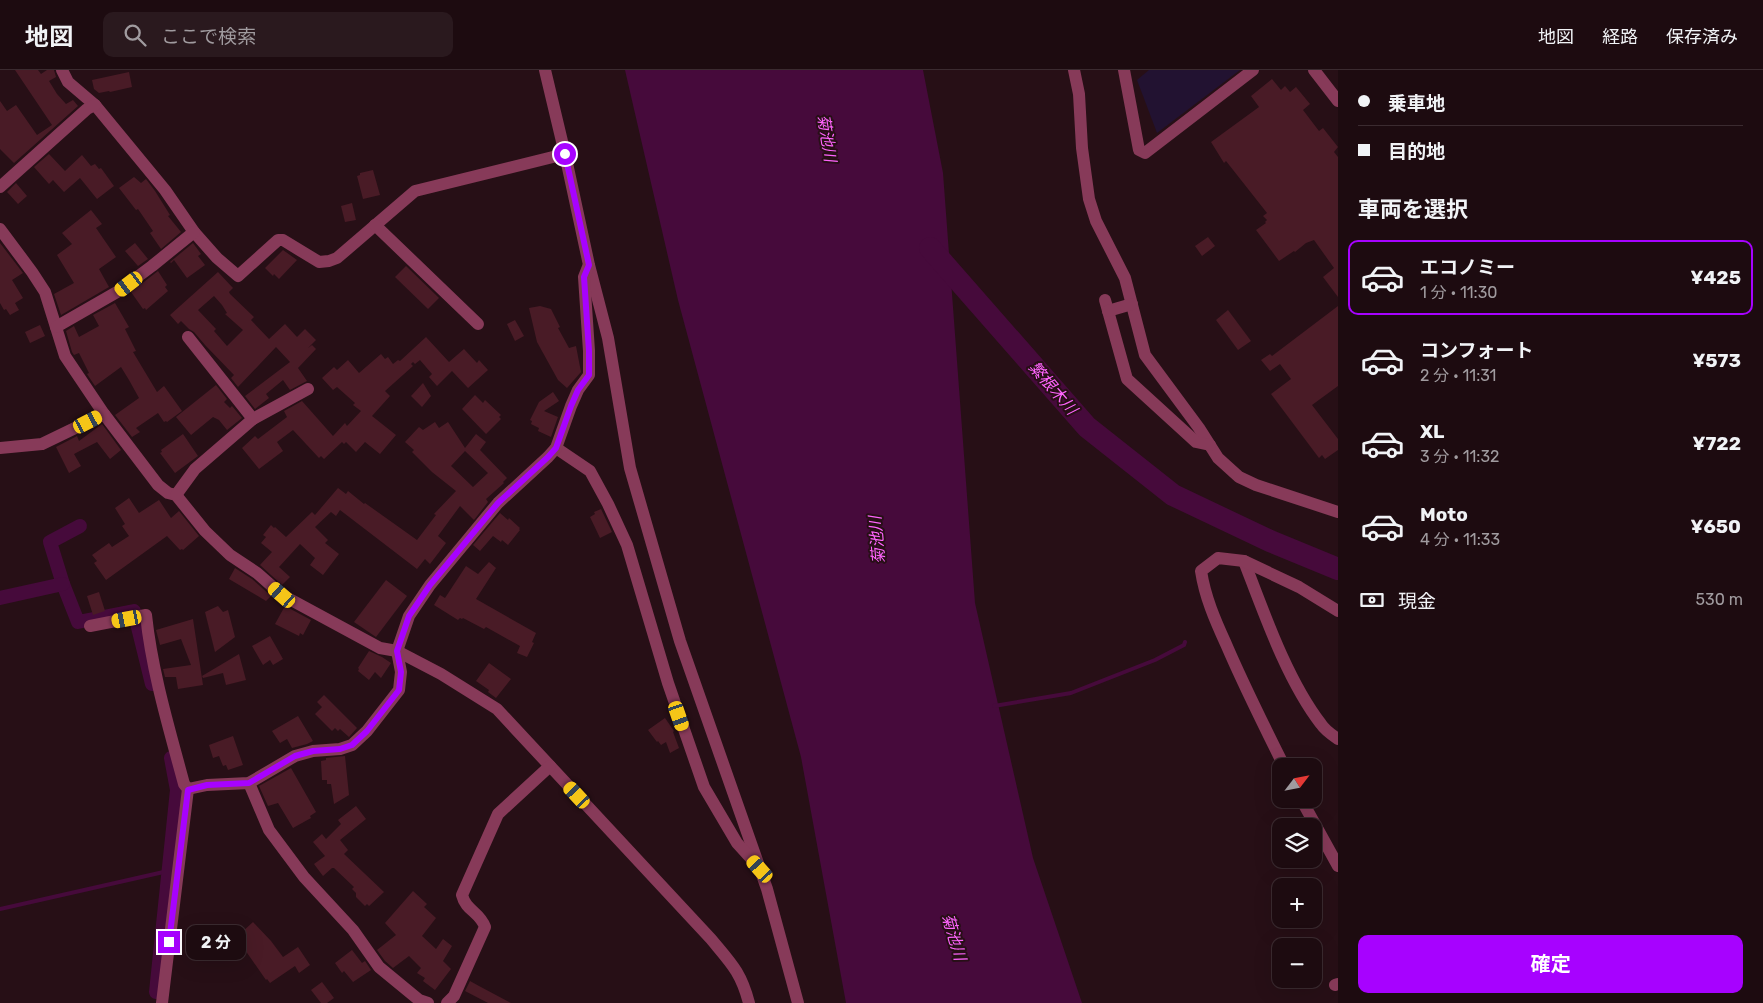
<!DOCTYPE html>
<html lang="ja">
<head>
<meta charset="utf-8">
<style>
	body { margin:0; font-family:Rubik,"Noto Sans JP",sans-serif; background:#2a191e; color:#f1f3f6; height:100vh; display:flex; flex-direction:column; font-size:19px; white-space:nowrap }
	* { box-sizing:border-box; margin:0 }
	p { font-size:16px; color:#a09b9f }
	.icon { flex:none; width:28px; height:28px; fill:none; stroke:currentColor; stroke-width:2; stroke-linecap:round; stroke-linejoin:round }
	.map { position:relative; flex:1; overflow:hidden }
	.details { display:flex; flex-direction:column; background:#1d0b10; width:425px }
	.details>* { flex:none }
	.guide { display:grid; align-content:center; height:110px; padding:0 20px; background:#1d0b10 }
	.needle { width:32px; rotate:58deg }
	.controls { position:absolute; left:1272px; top:688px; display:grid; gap:10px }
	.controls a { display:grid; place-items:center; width:50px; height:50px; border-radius:10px; background:#1d0b10; box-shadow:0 5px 20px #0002,0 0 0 1px #3b2b30; font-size:25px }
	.end { position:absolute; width:22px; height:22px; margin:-11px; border:6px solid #a702ff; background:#fff; box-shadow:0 0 0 2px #fff }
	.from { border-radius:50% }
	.bubble { position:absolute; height:35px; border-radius:10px; background:#1d0b10; box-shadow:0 5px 20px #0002,0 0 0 1px #3b2b30; font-size:16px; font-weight:700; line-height:35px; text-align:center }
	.car { position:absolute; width:15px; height:30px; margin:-15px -8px; border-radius:6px; box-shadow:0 0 4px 1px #0007; background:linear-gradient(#f5c518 24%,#345 0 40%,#f5c518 0 76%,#345 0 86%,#f5c518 0) }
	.guide b { display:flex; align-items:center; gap:18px; height:48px; font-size:19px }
	.guide b+b { border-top:1px solid #3b2b30 }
	.guide i { width:12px; height:12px; background:#f1f3f6 }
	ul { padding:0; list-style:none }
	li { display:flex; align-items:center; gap:15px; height:75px; margin:0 10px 8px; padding:0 10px; border:2px solid transparent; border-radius:10px }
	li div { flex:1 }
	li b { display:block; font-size:19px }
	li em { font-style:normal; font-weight:700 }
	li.selected { border-color:#a702ff }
	li>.icon { width:45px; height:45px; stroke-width:1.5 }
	h2 { padding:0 20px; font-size:22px; line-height:60px }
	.pay { display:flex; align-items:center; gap:12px; height:55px; padding:0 20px; font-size:19px }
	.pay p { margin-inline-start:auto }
	.cta { display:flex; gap:10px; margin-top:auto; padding:10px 20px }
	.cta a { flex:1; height:58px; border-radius:10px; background:#a702ff; color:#fff; font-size:20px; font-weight:700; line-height:58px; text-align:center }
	header { display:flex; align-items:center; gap:30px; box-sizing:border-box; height:70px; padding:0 25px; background:#1d0b10; border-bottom:1px solid #3b2b30 }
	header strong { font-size:24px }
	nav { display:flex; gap:28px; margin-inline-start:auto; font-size:18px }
	.search { width:350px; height:45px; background:#2a191e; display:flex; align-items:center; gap:12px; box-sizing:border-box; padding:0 18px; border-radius:10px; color:#a09b9f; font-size:19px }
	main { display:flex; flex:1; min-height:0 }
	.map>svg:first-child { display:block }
</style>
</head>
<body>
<header>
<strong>地図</strong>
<div class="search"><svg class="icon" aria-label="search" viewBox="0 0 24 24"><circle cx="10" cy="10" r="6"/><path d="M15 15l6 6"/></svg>ここで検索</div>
<nav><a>地図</a><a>経路</a><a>保存済み</a></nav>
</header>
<main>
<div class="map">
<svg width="1338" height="933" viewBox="0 0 1338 933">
	<rect width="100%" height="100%" fill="#270f16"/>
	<!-- green -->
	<path fill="#221231" d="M 1149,0 L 1240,0 L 1157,63 L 1137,10 Z"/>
	<!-- water -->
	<path fill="#460a3b" d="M 625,0 L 923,0 L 943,103 L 975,533 L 1033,788 L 1082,933 L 846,933 L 801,687 L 678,230 Z"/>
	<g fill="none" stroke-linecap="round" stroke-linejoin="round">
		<!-- stream -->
		<g stroke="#460a3b" stroke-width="4">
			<path d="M 994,636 L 1071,623 L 1155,590 L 1184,575 L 1185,572"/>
			<path d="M 0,839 L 168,801"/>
		</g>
		<!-- canal -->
		<g stroke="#460a3b" stroke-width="14">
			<path d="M 80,456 L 50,472 L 63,514 L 78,552 L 134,541 L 134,543"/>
			<path d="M 0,528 L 63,514"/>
			<path d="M 136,549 L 152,614"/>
			<path d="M 156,922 L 177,720 L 171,688"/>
		</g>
		<!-- river -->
		<path stroke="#460a3b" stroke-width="22" d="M 930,178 L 1087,357 L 1173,425 L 1270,471 L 1338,499"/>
	</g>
	<!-- building -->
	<g fill="#491b26" fill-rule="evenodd">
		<path d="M 15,0 L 38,0 L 41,4 L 47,0 L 54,0 L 56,7 L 49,11 L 57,24 L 66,34 L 73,30 L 78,36 L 14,93 L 0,79 L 0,31 L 7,41 L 16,35 L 37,65 L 52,55 Z"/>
		<path d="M 129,2 L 132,17 L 110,22 L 109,21 L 99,23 L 94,19 L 92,10 Z"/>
		<path d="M 1272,9 L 1281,20 L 1285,16 L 1290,22 L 1296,17 L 1310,34 L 1303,40 L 1319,61 L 1323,58 L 1338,77 L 1334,82 L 1338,87 L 1338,227 L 1323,207 L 1334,198 L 1314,170 L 1306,173 L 1295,182 L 1294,181 L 1279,191 L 1256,160 L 1266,153 L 1265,152 L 1267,150 L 1263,146 L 1267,143 L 1226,91 L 1224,93 L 1211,72 L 1259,37 L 1251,26 Z"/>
		<path d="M 49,84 L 65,101 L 82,85 L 91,96 L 95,94 L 99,99 L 101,98 L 114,116 L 97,129 L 80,108 L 64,122 L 53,110 L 49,114 L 34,97 Z"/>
		<path d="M 373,100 L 380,125 L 363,129 L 357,106 L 360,105 L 360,103 Z"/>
		<path d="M 134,107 L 141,113 L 146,109 L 155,121 L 170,145 L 168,146 L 181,162 L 161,179 L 150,163 L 153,161 L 138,139 L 136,140 L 119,118 Z"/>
		<path d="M 16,113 L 27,126 L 18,134 L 7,122 Z"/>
		<path d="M 352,133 L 356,150 L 345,152 L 341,136 Z"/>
		<path d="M 91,140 L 102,154 L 96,158 L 116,187 L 99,199 L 109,217 L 61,245 L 54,224 L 74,213 L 57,185 L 72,174 L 62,163 Z"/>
		<path d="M 1208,167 L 1215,176 L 1202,186 L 1195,176 Z"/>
		<path d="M 0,173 L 23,203 L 12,210 L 23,228 L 15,233 L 19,240 L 10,245 L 6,239 L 4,240 L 0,233 Z"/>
		<path d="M 135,173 L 148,189 L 138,196 L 125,181 Z"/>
		<path d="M 193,173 L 201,184 L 198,186 L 205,195 L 187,208 L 174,190 L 171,193 L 170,192 Z"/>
		<path d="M 283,180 L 297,190 L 279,209 L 274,204 L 273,206 L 265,198 Z"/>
		<path d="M 406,196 L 439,228 L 428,239 L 395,207 Z"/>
		<path d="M 158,201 L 167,215 L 165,217 L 168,221 L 146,240 L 145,238 L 143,239 L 131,222 Z"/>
		<path d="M 218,202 L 233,218 L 229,222 L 230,224 L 254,247 L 251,250 L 269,269 L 285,254 L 297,267 L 305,259 L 316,270 L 308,278 L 312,275 L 316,279 L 298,298 L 307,311 L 290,320 L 283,310 L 266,324 L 269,328 L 255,339 L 245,326 L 290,292 L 276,277 L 238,317 L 231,308 L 234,305 L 205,275 L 194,262 L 189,259 L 181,251 L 178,254 L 170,245 ZM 214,226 L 222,235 L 227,243 L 225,244 L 243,260 L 227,276 L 214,261 L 216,259 L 198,240 Z"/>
		<path d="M 115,233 L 129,257 L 125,259 L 136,281 L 133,282 L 157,322 L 164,316 L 182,341 L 167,352 L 166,351 L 164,352 L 158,343 L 136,358 L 140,362 L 132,367 L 115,345 L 139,328 L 129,310 L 121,297 L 95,316 L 87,304 L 89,303 L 79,283 L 74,285 L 72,282 L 66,261 L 74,256 L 79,267 L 99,256 L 93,245 Z"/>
		<path d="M 540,236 L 551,239 L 560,257 L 558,258 L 569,278 L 576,276 L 581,302 L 567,318 L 558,310 L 537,272 L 529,238 Z"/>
		<path d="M 1338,236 L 1338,316 L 1312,335 L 1338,369 L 1338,380 L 1325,389 L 1322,385 L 1319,388 L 1271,324 L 1291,309 L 1280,294 L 1270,301 L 1261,290 L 1270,284 L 1272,286 Z"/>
		<path d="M 1228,240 L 1251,271 L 1238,280 L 1216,250 Z"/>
		<path d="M 515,250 L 524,266 L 515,271 L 507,254 Z"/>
		<path d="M 40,255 L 45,266 L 30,273 L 25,262 Z"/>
		<path d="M 426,267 L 449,292 L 464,279 L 477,293 L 479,290 L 488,300 L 468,318 L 452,301 L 437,316 L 429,307 L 432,304 L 420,290 L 415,294 L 413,292 L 411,294 L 413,296 L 385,321 L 390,326 L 372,346 L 396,365 L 380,384 L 365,372 L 356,382 L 346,372 L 344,374 L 342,372 L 324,389 L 321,386 L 319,388 L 293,360 L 277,372 L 283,381 L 259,399 L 242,378 L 255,366 L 258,369 L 287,347 L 284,341 L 302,331 L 333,366 L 345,353 L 347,356 L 361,341 L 353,335 L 355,333 L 337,317 L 333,320 L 322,308 L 334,297 L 337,300 L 348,290 L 359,303 L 381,284 L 385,289 L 388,287 L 393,294 L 398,290 L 400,291 Z"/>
		<path d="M 423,313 L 431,326 L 422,337 L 411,326 Z"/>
		<path d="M 216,315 L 227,329 L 224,332 L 230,338 L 232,336 L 242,348 L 227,360 L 219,350 L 213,347 L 191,365 L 176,347 Z"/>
		<path d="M 553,322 L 559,331 L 544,341 L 558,347 L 551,367 L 538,361 L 539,358 L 531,354 L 532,351 L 530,350 L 539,332 Z"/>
		<path d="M 475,325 L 483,333 L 485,330 L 501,345 L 499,347 L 501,349 L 486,364 L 462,339 Z"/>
		<path d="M 435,352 L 439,358 L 448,352 L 465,378 L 476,364 L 486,372 L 480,380 L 507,408 L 503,412 L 504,413 L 486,429 L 488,432 L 474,450 L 460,436 L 438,466 L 446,473 L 430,494 L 425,489 L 417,499 L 340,440 L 336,446 L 331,442 L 315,457 L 328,470 L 325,473 L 339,484 L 323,505 L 310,495 L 315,488 L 300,474 L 279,497 L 290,507 L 282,515 L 260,495 L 272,482 L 261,473 L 266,467 L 263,465 L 271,455 L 274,458 L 275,457 L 286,467 L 312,442 L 315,445 L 338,418 L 346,424 L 348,421 L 364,434 L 365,433 L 417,470 L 436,445 L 434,444 L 456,421 L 432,402 L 412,382 L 414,380 L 405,372 L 419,357 L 423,360 ZM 465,381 L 488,403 L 473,417 L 451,396 Z"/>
		<path d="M 102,354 L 121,380 L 110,389 L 97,372 L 74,384 L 81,396 L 69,403 L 56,377 L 77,366 L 79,371 Z"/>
		<path d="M 183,364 L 198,386 L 175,403 L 160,383 L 162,382 L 161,380 Z"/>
		<path d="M 129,428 L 139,443 L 159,430 L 171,448 L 179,441 L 199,466 L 183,480 L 182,479 L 180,480 L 167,466 L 106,510 L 94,493 L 97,491 L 92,485 L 109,473 L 112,477 L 129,466 L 122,456 L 125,454 L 115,438 Z"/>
		<path d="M 601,439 L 612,462 L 600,468 L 590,447 L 595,444 L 594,442 Z"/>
		<path d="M 500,443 L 508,450 L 509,448 L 520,458 L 519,459 L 520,460 L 508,475 L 502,470 L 501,472 L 493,466 L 480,481 L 473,475 Z"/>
		<path d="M 489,492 L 496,498 L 476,529 L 536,563 L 532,572 L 534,573 L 527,587 L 517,583 L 520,576 L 502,566 L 486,557 L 484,559 L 463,548 L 462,549 L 460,548 L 458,550 L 434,535 L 440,525 L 445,528 L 466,496 L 478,504 Z"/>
		<path d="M 235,498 L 252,509 L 271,526 L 266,531 L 229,509 Z"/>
		<path d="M 386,510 L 407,526 L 376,567 L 354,552 Z"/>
		<path d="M 99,522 L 105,541 L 93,545 L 87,526 Z"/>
		<path d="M 218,536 L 223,542 L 228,540 L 235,567 L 215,582 L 205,542 Z"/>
		<path d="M 285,536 L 311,550 L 303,565 L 300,563 L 299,566 L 275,554 Z"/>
		<path d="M 193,549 L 203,615 L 178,619 L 176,607 L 165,607 L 163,599 L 191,595 L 181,569 L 160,575 L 156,560 Z"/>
		<path d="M 270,566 L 283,589 L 273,595 L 270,590 L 263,595 L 252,576 Z"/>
		<path d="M 369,581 L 382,587 L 391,593 L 381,608 L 375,602 L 369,610 L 358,601 L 359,599 L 358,598 Z"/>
		<path d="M 239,584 L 246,610 L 226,615 L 223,603 L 203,608 L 202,606 Z"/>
		<path d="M 489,593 L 511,609 L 496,628 L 488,622 L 489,620 L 476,611 Z"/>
		<path d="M 324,625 L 357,658 L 349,667 L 340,659 L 338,661 L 335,658 L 332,661 L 315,644 L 322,637 L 317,632 Z"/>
		<path d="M 298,646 L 313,671 L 307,674 L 292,678 L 287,669 L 280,673 L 272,661 Z"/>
		<path d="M 665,648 L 674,661 L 673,662 L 679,678 L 670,683 L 666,672 L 661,675 L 658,671 L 657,672 L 648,660 Z"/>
		<path d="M 233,666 L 243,695 L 228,700 L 226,695 L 223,696 L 219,686 L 213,688 L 209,675 Z"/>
		<path d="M 345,686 L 349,725 L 334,734 L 331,714 L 327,714 L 327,710 L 322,710 L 321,691 L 326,690 L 326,688 Z"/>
		<path d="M 291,698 L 316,742 L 310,746 L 311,748 L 293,758 L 278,733 L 268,736 L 259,716 Z"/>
		<path d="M 356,736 L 366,749 L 340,770 L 348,780 L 344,784 L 384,822 L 369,836 L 367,834 L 365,836 L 356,827 L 356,823 L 352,819 L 354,817 L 334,798 L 332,798 L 323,806 L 314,794 L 325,786 L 313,772 L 322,764 L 326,769 L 341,754 L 338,750 Z"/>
		<path d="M 413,821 L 427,834 L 424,837 L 436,848 L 422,866 L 436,879 L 443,869 L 452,876 L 443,891 L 451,899 L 435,920 L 423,911 L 425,908 L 417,903 L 421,898 L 409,886 L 393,898 L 385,891 L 377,880 L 396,865 L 385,853 Z"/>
		<path d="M 253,852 L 271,871 L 283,887 L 298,877 L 310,895 L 299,903 L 295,896 L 270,913 L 267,909 L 266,910 L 243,877 L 238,882 L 230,873 Z"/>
		<path d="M 352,880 L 362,893 L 365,891 L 371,900 L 353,912 L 344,901 L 342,903 L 335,893 Z"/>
		<path d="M 470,911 L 479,916 L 511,933 L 488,933 L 465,921 Z"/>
		<path d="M 322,912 L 334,928 L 327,933 L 321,933 L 311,920 Z"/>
	</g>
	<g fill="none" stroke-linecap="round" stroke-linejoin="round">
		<!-- minor -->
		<g stroke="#873a59" stroke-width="12">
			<path d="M 62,0 L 68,12 L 95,35 L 165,120 L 194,162 L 217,188 L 238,206 L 278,170 L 283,170 L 319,192 L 329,191 L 337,188 L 415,121 L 565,84"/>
			<path d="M 545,0 L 565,84 L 589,195 L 608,268 L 630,398 L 680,571 L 767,819 L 798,933"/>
			<path d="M 1074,0 L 1079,24 L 1082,78 L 1089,129 L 1096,151 L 1125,208 L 1145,285 L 1199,358 L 1218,388 L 1239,407 L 1256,415 L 1338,442"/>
			<path d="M 1124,0 L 1139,80 L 1145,83 L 1253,0"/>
			<path d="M 1314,0 L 1338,31"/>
			<path d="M 0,117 L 87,39 L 95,35"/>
			<path d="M 375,155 L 478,254"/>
			<path d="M 0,159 L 32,202 L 45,222 L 65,286 L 104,344 L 158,415 L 168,423 L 176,425 L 205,461 L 230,485 L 257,503 L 282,525 L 380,578 L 397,581 L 441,604 L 497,639 L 711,869 C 731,893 741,902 749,933"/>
			<path d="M 1105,230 L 1127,309 L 1196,372 L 1210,375"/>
			<path d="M 1108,241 L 1132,234"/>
			<path d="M 56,257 L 117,222 L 152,196 L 194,162"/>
			<path d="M 188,267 L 253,349"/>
			<path d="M 0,378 L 42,374 L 104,344"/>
			<path d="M 556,378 L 590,401 L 608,434 L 627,475 L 668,613 L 704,717 L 737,773 L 757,795"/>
			<path d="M 176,425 L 195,399 L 253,349 L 308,319"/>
			<path d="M 1244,491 C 1264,543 1287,610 1321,654 C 1325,660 1332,665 1338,669"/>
			<path d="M 90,556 L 146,545 C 152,602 169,658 184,714 L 188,719 L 162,933"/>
			<path d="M 1284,696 C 1264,656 1244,616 1226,574 C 1215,550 1205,527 1201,501 L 1218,488 L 1244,491 L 1299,517 L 1338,541"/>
			<path d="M 249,713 L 269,760 L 304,807 L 353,860 L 379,897 L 419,930 L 428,933"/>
			<path d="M 188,719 L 207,715 L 249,713 L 295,686 L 313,681 L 340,679 L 352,675 L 367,661 L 399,620 L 401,602 L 397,581 L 409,546 L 430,515 L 498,433 L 548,387 L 556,378 L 571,336 L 578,320 L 589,305 L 589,281 L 584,207 L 588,197"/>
			<path d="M 1301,729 L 1338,796"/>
			<path d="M 1335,915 L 1338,914"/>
			<path d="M 447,933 L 454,926 L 485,857 C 480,842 466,841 462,825 L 498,744 L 550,696"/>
		</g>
	</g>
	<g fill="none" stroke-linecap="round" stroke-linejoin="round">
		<!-- route -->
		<path stroke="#a702ff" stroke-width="6" d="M 169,872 L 188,720 L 207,715 L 249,713 L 295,686 L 313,681 L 340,679 L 352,675 L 367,661 L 399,620 L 401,602 L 397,581 L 409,546 L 430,515 L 498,433 L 548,387 L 556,378 L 571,336 L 578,320 L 589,305 L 589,281 L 584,207 L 589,195 L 565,84"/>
	</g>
	<g text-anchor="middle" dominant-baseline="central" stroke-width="4" stroke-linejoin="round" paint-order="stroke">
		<!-- water labels -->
		<g font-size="16" font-style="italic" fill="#ff64fd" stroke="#270f16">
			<text transform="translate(827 68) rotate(81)">菊池川</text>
			<text transform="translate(1053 318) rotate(49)">繁根木川</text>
			<text transform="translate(877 470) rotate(-95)">菊池川</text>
			<text transform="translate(954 867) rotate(74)">菊池川</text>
		</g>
	</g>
</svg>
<div class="controls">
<a><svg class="needle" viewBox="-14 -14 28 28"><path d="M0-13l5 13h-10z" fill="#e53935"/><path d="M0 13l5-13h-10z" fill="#a09b9f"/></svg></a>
<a><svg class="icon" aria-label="layers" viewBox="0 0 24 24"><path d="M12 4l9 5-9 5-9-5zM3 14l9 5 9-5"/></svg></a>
<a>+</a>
<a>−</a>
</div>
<i class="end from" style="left:565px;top:84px"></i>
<i class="end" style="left:169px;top:872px"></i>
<div class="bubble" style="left:186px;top:855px;width:60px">2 分</div>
<i class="car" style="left:129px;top:214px;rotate:233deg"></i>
<i class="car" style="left:88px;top:352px;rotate:63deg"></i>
<i class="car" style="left:282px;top:525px;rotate:311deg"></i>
<i class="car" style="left:127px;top:549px;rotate:259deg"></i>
<i class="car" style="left:679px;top:646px;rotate:161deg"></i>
<i class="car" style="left:577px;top:725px;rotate:317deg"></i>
<i class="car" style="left:760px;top:799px;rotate:318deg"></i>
</div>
<section class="details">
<div class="guide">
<b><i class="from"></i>乗車地</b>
<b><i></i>目的地</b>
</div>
<h2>車両を選択</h2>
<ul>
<li class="selected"><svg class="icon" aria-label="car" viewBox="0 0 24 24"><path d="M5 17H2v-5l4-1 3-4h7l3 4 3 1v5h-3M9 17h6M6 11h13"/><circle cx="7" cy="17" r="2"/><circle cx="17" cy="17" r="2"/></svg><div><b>エコノミー</b><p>1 分 · 11:30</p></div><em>¥425</em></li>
<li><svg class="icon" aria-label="car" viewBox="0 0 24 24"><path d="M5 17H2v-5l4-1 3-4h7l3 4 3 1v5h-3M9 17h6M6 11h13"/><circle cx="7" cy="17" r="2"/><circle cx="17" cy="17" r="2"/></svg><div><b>コンフォート</b><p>2 分 · 11:31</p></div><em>¥573</em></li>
<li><svg class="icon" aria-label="car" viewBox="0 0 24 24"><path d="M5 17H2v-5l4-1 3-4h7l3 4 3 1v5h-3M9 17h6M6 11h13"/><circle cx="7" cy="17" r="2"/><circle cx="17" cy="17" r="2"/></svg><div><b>XL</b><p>3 分 · 11:32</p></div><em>¥722</em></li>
<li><svg class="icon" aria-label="car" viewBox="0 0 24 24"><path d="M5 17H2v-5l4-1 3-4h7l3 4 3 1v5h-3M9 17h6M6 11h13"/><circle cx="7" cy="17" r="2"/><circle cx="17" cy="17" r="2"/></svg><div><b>Moto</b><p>4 分 · 11:33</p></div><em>¥650</em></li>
</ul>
<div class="pay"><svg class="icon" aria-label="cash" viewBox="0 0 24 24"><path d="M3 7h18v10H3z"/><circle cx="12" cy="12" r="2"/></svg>現金<p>530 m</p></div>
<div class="cta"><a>確定</a></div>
</section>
</main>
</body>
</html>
